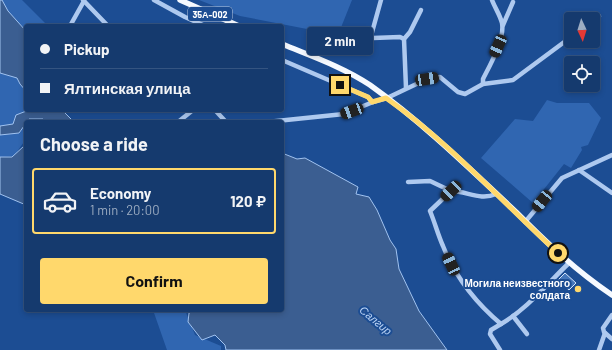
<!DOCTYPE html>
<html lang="en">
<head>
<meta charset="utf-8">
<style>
	body { margin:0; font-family:Barlow,sans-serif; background:#224576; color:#f1f3f6; height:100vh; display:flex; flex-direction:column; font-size:15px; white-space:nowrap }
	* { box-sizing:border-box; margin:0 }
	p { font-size:13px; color:#9dadc2 }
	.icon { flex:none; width:22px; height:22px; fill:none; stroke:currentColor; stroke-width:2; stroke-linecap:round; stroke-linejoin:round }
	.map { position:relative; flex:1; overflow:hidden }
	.side { position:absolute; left:24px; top:120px; width:260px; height:192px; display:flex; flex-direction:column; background:#153a6e; border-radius:4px; box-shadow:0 2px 6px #0003,0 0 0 1px #345481 }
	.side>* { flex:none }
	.guide { position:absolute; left:24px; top:24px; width:260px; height:88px; border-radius:4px; box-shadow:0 2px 6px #0003,0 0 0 1px #345481; display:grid; align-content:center; height:88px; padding:0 16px; background:#153a6e }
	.needle { width:26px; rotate:176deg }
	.fabs { position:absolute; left:564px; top:12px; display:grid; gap:8px }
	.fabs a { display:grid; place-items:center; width:36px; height:36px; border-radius:4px; background:#153a6e; box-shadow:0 2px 6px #0003,0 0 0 1px #345481; font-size:20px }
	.end { position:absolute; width:18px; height:18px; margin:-9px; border:5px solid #ffd86c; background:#111; box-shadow:0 0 0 2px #111 }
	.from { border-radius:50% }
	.bubble { position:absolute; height:28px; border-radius:4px; background:#153a6e; box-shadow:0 2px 6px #0003,0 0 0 1px #345481; font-size:13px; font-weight:700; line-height:28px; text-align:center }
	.car { position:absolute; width:12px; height:24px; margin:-12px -6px; border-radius:5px; box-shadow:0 0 3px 1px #0007; background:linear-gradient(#222 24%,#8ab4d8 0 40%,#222 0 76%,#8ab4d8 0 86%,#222 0) }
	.guide b { display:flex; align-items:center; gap:14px; height:38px; font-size:15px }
	.guide b+b { border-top:1px solid #345481 }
	.guide i { width:10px; height:10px; background:#f1f3f6 }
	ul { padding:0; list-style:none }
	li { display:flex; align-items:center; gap:12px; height:66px; margin:0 8px 6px; padding:0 8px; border:2px solid transparent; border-radius:4px }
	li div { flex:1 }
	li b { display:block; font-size:15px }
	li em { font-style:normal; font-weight:700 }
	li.current { border-color:#ffd86c }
	li>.icon { width:36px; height:36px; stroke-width:1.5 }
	h2 { padding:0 16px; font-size:18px; line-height:48px }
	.action { display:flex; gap:8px; margin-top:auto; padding:8px 16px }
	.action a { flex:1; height:46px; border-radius:4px; background:#ffd86c; color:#111; font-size:16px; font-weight:700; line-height:46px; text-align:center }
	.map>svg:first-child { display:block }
</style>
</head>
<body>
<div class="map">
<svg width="612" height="350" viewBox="0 0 612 350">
	<rect width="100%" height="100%" fill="#1c4d93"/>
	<!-- green -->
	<g fill="#3066b1">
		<path d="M 0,0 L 22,0 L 48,26 L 26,26 L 26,30 L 11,15 L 0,28 Z"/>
		<path d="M 199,0 L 352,0 L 338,35 L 240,16 Z"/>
		<path d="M 0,47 L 26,80 L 26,109 L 25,109 L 29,122 L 26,122 L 26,139 L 14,156 L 0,157 Z"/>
		<path d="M 547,100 L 557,103 L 589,103 L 601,118 L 588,145 L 581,147 L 582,150 L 571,168 L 564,164 L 533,203 L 481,158 L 515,119 L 533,121 Z"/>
		<path d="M 153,310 L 185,310 L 195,335 L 221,346 L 221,350 L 167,350 Z"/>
	</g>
	<!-- water -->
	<g fill="#3b5e91" stroke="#a1c3f0">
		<path d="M 0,0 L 2,0 L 8,11 L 26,31 L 26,91 L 20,84 L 17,78 L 0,73 Z"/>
		<path d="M 29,110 L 62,110 L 74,122 L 40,122 L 43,119 L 29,119 L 19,133 L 0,135 L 0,126 L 13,124 L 16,115 Z"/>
		<path d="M 26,142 L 26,205 L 0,194 L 0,157 L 12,157 L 24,146 Z"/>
		<path d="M 282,153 L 297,159 L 305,158 L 358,187 L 356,194 L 369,197 L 377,210 L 390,240 L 396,249 L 399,269 L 419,311 L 447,350 L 226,350 L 225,345 L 215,335 L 202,340 L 188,322 L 189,313 L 196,310 L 282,310 Z"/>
	</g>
	<!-- building -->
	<path fill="#4476ba" stroke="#d4e4fa" d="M 565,273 L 576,283 L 569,290 L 558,280 Z"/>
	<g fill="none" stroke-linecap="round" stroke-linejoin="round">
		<!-- minor -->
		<g stroke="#aec9ef" stroke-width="4.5">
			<path d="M 83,0 L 108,26"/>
			<path d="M 154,0 L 185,17 L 205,26"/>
			<path d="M 381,0 L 371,36 L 373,38 L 400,37 L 404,39"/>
			<path d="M 593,20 L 599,16"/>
			<path d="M 503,25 L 513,2"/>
			<path d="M 70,26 L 84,1"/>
			<path d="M 282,60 L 368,97 L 373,102"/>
			<path d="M 483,84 L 483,79 C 490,65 505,39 502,23 C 500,15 495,8 492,0"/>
			<path d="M 406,88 L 404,39 L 410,32 L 421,10"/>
			<path d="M 215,110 L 226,122"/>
			<path d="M 178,122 L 193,110"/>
			<path d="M 267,122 L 344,114 L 373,102 L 387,98 L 427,79 L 440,77 L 458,92 L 465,94 L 483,84 L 513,80 L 571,37"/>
			<path d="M 579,170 L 612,193"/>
			<path d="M 408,182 L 430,181 L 451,191"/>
			<path d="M 496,194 C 480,201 467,191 451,191 L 430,211 C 435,223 438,235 443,246 C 455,276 476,303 501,324 L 491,330 L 490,334 L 500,350"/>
			<path d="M 525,222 L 562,178 L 612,155"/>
			<path d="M 612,315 L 603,328 L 604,332 L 612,339"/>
			<path d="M 513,316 L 527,334"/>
			<path d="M 501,324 C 527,309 547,284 569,263"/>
			<path d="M 599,350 L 605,333"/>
		</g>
		<!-- major -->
		<g stroke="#f5f9ff" stroke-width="5.5">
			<path d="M 180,0 L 239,26"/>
			<path d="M 282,44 C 311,56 343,67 370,85 C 422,122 469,168 516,212 C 546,242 576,271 612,295"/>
		</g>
	</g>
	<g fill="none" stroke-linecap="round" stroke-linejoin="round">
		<!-- route -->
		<path stroke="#ffd86c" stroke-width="5" d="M 340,85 L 368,97 L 372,102 L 386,98 C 450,143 502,202 558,253"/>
	</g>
	<!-- markers -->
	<circle fill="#ffd86c" stroke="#1c4d93" stroke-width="1.5" cx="578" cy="289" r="4"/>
	<g text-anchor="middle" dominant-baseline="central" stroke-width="4" stroke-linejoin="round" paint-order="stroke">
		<!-- shield labels -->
		<rect fill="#1c4d93" stroke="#bbcadf" stroke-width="1" x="188" y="7" width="44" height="14" rx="3"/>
		<g font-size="9" font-weight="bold" fill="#fff">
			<text x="210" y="14">35А-002</text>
		</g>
		<!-- poi labels -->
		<g font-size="10" font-weight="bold" fill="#fff" stroke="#1c4d93" text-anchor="end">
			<text x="570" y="283">Могила неизвестного<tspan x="570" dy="12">солдата</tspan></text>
		</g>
		<!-- water labels -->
		<g font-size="11" font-style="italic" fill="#bad3f5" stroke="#1c4d93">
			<text transform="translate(376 320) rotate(40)">Салгир</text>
		</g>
	</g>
</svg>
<div class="fabs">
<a><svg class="needle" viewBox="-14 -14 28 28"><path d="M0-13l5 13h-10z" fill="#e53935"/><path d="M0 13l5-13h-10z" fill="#9dadc2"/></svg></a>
<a><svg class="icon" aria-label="locate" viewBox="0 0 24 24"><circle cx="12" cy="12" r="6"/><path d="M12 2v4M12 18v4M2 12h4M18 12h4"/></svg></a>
</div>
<i class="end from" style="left:558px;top:253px"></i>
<i class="end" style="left:340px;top:85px"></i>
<div class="bubble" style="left:307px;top:27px;width:66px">2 min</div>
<i class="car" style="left:498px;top:46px;rotate:204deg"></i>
<i class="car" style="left:427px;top:79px;rotate:81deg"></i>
<i class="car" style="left:352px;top:111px;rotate:250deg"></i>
<i class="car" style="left:451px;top:191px;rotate:226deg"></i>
<i class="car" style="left:542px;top:201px;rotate:219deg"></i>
<i class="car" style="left:451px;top:264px;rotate:335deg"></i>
<div class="guide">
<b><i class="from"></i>Pickup</b>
<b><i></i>Ялтинская улица</b>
</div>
<section class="side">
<h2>Choose a ride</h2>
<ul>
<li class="current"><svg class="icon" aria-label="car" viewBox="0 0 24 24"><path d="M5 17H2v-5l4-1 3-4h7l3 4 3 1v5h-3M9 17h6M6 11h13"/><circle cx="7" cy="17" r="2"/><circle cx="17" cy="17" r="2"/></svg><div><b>Economy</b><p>1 min · 20:00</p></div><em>120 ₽</em></li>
</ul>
<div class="action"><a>Confirm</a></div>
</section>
</div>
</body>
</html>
